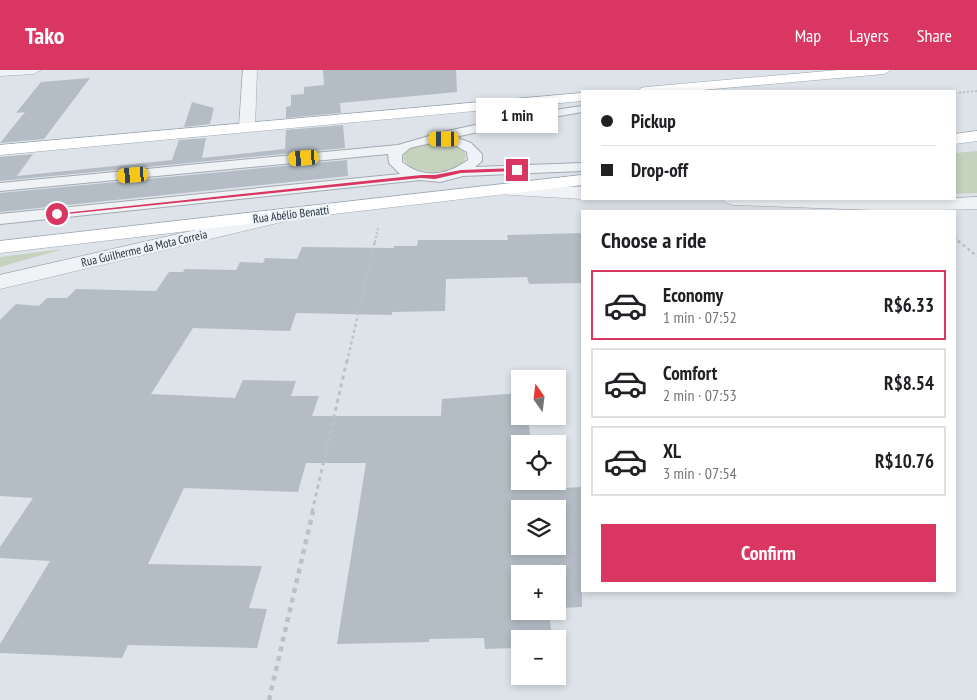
<!DOCTYPE html>
<html lang="en">
<head>
<meta charset="utf-8">
<style>
	body { margin:0; font-family:"PT Sans Narrow",sans-serif; background:#f2f2f2; color:#202124; height:100vh; display:flex; flex-direction:column; font-size:19px; white-space:nowrap }
	* { box-sizing:border-box; margin:0 }
	p { font-size:16px; color:#757577 }
	.icon { flex:none; width:28px; height:28px; fill:none; stroke:currentColor; stroke-width:2; stroke-linecap:round; stroke-linejoin:round }
	.map { position:relative; flex:1; overflow:hidden }
	.panel { position:absolute; left:581px; top:140px; width:375px; height:382px; display:flex; flex-direction:column; background:#fff; border-radius:0px; box-shadow:0 2px 8px #0003 }
	.panel>* { flex:none }
	.banner { position:absolute; left:581px; top:20px; width:375px; height:110px; border-radius:0px; box-shadow:0 2px 8px #0003; display:grid; align-content:center; height:110px; padding:0 20px; background:#fff }
	.needle { width:32px; rotate:346deg }
	.buttons { position:absolute; left:511px; top:300px; display:grid; gap:10px }
	.buttons a { display:grid; place-items:center; width:55px; height:55px; border-radius:0px; background:#fff; box-shadow:0 2px 8px #0003; font-size:25px }
	.end { position:absolute; width:22px; height:22px; margin:-11px; border:6px solid #d93662; background:#fff; box-shadow:0 0 0 2px #fff }
	.from { border-radius:50% }
	.bubble { position:absolute; height:35px; border-radius:0px; background:#fff; box-shadow:0 2px 8px #0003; font-size:16px; font-weight:800; line-height:35px; text-align:center }
	.car { position:absolute; width:15px; height:30px; margin:-15px -8px; border-radius:6px; box-shadow:0 0 4px 1px #0007; background:linear-gradient(#f5c518 24%,#345 0 40%,#f5c518 0 76%,#345 0 86%,#f5c518 0) }
	.banner b { display:flex; align-items:center; gap:18px; height:48px; font-size:19px }
	.banner b+b { border-top:1px solid #e0e0e0 }
	.banner i { width:12px; height:12px; background:#202124 }
	ul { padding:0; list-style:none }
	li { display:flex; align-items:center; gap:15px; height:70px; margin:0 10px 8px; padding:0 10px; border:2px solid #e0e0e0; border-radius:0px }
	li div { flex:1 }
	li b { display:block; font-size:19px }
	li em { font-style:normal; font-weight:800 }
	li.current { border-color:#d93662 }
	li>.icon { width:45px; height:45px; stroke-width:1.5 }
	h2 { padding:0 20px; font-size:22px; line-height:60px }
	.button { display:flex; gap:10px; margin-top:auto; padding:10px 20px }
	.button a { flex:1; height:58px; border-radius:0px; background:#d93662; color:#fff; font-size:20px; font-weight:800; line-height:58px; text-align:center }
	header { display:flex; align-items:center; gap:30px; box-sizing:border-box; height:70px; padding:0 25px; background:#d93662; color:#fff }
	header strong { font-size:24px }
	nav { display:flex; gap:28px; margin-inline-start:auto; font-size:18px }
	.map>svg:first-child { display:block }
</style>
</head>
<body>
<header>
<strong>Tako</strong>
<nav><a>Map</a><a>Layers</a><a>Share</a></nav>
</header>
<div class="map">
<svg width="977" height="630" viewBox="0 0 977 630">
	<rect width="100%" height="100%" fill="#dde3e8"/>
	<!-- green -->
	<g fill="#c5d3be">
		<path d="M 436,72 C 444,73 477,78 462,93 C 450,105 411,106 403,88 C 408,74 424,74 436,72 Z"/>
		<path d="M 977,81 L 977,123 L 955,124 L 955,83 Z"/>
		<path d="M 63,179 L 0,197 L 0,187 Z"/>
	</g>
	<!-- building -->
	<g fill="#b4bdc6" fill-rule="evenodd">
		<path d="M 323,0 L 456,0 L 457,22 L 340,33 L 341,43 L 286,48 L 286,37 L 291,36 L 291,25 L 304,24 L 304,17 L 324,15 Z"/>
		<path d="M 90,8 L 44,69 L 0,73 L 25,42 L 16,43 L 41,12 Z"/>
		<path d="M 192,32 L 214,38 L 210,54 L 184,57 Z"/>
		<path d="M 343,55 L 345,78 L 0,111 L 0,87 L 33,84 L 17,106 L 172,90 L 179,70 L 206,68 L 202,88 L 285,79 L 286,60 Z"/>
		<path d="M 347,90 L 348,106 L 0,142 L 0,123 Z"/>
		<path d="M 582,163 L 582,213 L 529,214 L 527,207 L 446,209 L 445,241 L 392,242 L 392,245 L 296,243 L 290,261 L 193,258 L 151,324 L 235,328 L 243,310 L 296,311 L 291,326 L 319,326 L 312,346 L 441,346 L 442,329 L 520,323 L 520,346 L 528,346 L 531,374 L 520,374 L 520,411 L 558,411 L 558,385 L 560,385 L 565,418 L 582,417 L 582,537 L 558,538 L 558,504 L 520,504 L 520,541 L 549,541 L 552,569 L 520,569 L 520,578 L 485,579 L 484,568 L 429,569 L 429,572 L 337,574 L 366,393 L 306,393 L 298,422 L 184,418 L 148,494 L 262,496 L 249,538 L 267,539 L 257,578 L 128,575 L 122,588 L 0,583 L 0,574 L 50,491 L 0,488 L 0,477 L 33,428 L 0,426 L 0,250 L 16,234 L 39,236 L 47,228 L 67,228 L 76,219 L 156,221 L 169,202 L 183,202 L 185,199 L 236,200 L 240,192 L 263,193 L 265,188 L 297,189 L 302,177 L 394,178 L 394,176 L 417,176 L 418,170 L 508,170 L 507,165 ZM 520,439 L 558,439 L 558,476 L 520,476 Z"/>
	</g>
	<g fill="none" stroke-linecap="round" stroke-linejoin="round">
		<!-- lane casing -->
		<g stroke="#a2aab2" stroke-width="2">
			<path id="lane" d="M 582,36 L 582,42 L 520,53 L 455,67 L 471,73 L 482,84 L 482,91 L 475,97 L 582,93 L 582,101 L 463,106 L 440,112 L 420,110 L 0,154 L 0,144 L 400,104 L 389,93 L 388,84 L 0,121 L 0,113 L 398,75 L 443,62 L 520,45 ZM 431,73 L 453,74 L 467,82 L 468,90 C 447,105 425,110 402,92 L 402,85 L 410,78 Z"/>
		</g>
		<!-- street casing -->
		<g stroke="#a2aab2" stroke-width="1">
			<g id="street">
				<path d="M 0,0 L 41,0 L 34,4 L 0,6 Z"/>
				<path d="M 243,0 L 257,0 L 255,57 L 253,60 L 241,60 L 239,57 Z"/>
				<path d="M 503,114 L 582,117 L 582,129 L 496,124 L 494,120 L 496,116 Z"/>
				<path d="M 977,127 L 977,139 L 902,141 L 733,135 L 726,133 L 723,129 L 917,130 Z"/>
				<path d="M 283,140 L 290,142 L 293,146 L 290,150 L 0,219 L 0,205 Z"/>
			</g>
		</g>
		<!-- primary casing -->
		<g stroke="#9ba9b5" stroke-width="1">
			<g id="primary">
				<path d="M 838,0 L 891,0 L 884,4 L 691,21 L 639,21 L 641,18 L 646,17 Z"/>
				<path d="M 582,23 L 582,31 L 0,85 L 0,75 Z"/>
				<path d="M 977,61 L 977,71 L 955,74 L 955,64 Z"/>
				<path d="M 582,105 L 582,115 L 0,183 L 0,171 Z"/>
			</g>
		</g>
		<!-- path-far3 -->
		<g stroke="#bbc1c7" stroke-width="2" stroke-dasharray="2 2" stroke-linecap="butt">
			<path d="M 955,23 L 977,21"/>
			<path d="M 955,168 L 960,172"/>
			<path d="M 375,172 L 378,158"/>
		</g>
		<!-- path-far2 -->
		<g stroke="#bbc1c7" stroke-width="2.5" stroke-dasharray="3 3" stroke-linecap="butt">
			<path d="M 958,171 L 977,186"/>
			<path d="M 347,292 L 375,171"/>
		</g>
		<!-- path-far1 -->
		<path stroke="#bbc1c7" stroke-width="3" stroke-dasharray="4 4" stroke-linecap="butt" d="M 312,442 L 347,290"/>
		<!-- path -->
		<path stroke="#bbc1c7" stroke-width="4.5" stroke-dasharray="5 5" stroke-linecap="butt" d="M 269,630 L 313,441"/>
		<!-- lane -->
		<use href="#lane" fill="#f0f3f6" fill-rule="evenodd"/>
		<!-- street -->
		<use href="#street" fill="#f0f3f6" fill-rule="evenodd"/>
		<!-- primary -->
		<use href="#primary" fill="#fff" fill-rule="evenodd"/>
	</g>
	<!-- route -->
	<path fill="#d93662" d="M 517,98 L 519,101 L 461,103 L 435,109 L 421,108 L 57,145 L 54,144 L 421,105 L 435,105 L 461,100 Z"/>
	<g text-anchor="middle" dominant-baseline="central" stroke-width="4.5" stroke-linejoin="round" paint-order="stroke">
		<!-- far-street labels -->
		<g font-size="12" fill="#253240" stroke="#edf2f6">
			<text transform="translate(291 144) rotate(-7)">Rua Abélio Benatti</text>
			<text transform="translate(144 178) rotate(-13)">Rua Guilherme da Mota Correia</text>
		</g>
	</g>
</svg>
<div class="buttons">
<a><svg class="needle" viewBox="-14 -14 28 28"><path d="M0-13l5 13h-10z" fill="#e53935"/><path d="M0 13l5-13h-10z" fill="#757577"/></svg></a>
<a><svg class="icon" aria-label="locate" viewBox="0 0 24 24"><circle cx="12" cy="12" r="6"/><path d="M12 2v4M12 18v4M2 12h4M18 12h4"/></svg></a>
<a><svg class="icon" aria-label="layers" viewBox="0 0 24 24"><path d="M12 4l9 5-9 5-9-5zM3 14l9 5 9-5"/></svg></a>
<a>+</a>
<a>−</a>
</div>
<i class="end from" style="left:57px;top:144px"></i>
<i class="end" style="left:517px;top:100px"></i>
<div class="bubble" style="left:476px;top:28px;width:82px">1 min</div>
<i class="car" style="left:444px;top:69px;rotate:270deg"></i>
<i class="car" style="left:304px;top:88px;rotate:265deg"></i>
<i class="car" style="left:133px;top:105px;rotate:265deg"></i>
<div class="banner">
<b><i class="from"></i>Pickup</b>
<b><i></i>Drop-off</b>
</div>
<section class="panel">
<h2>Choose a ride</h2>
<ul>
<li class="current"><svg class="icon" aria-label="car" viewBox="0 0 24 24"><path d="M5 17H2v-5l4-1 3-4h7l3 4 3 1v5h-3M9 17h6M6 11h13"/><circle cx="7" cy="17" r="2"/><circle cx="17" cy="17" r="2"/></svg><div><b>Economy</b><p>1 min · 07:52</p></div><em>R$6.33</em></li>
<li><svg class="icon" aria-label="car" viewBox="0 0 24 24"><path d="M5 17H2v-5l4-1 3-4h7l3 4 3 1v5h-3M9 17h6M6 11h13"/><circle cx="7" cy="17" r="2"/><circle cx="17" cy="17" r="2"/></svg><div><b>Comfort</b><p>2 min · 07:53</p></div><em>R$8.54</em></li>
<li><svg class="icon" aria-label="car" viewBox="0 0 24 24"><path d="M5 17H2v-5l4-1 3-4h7l3 4 3 1v5h-3M9 17h6M6 11h13"/><circle cx="7" cy="17" r="2"/><circle cx="17" cy="17" r="2"/></svg><div><b>XL</b><p>3 min · 07:54</p></div><em>R$10.76</em></li>
</ul>
<div class="button"><a>Confirm</a></div>
</section>
</div>
</body>
</html>
